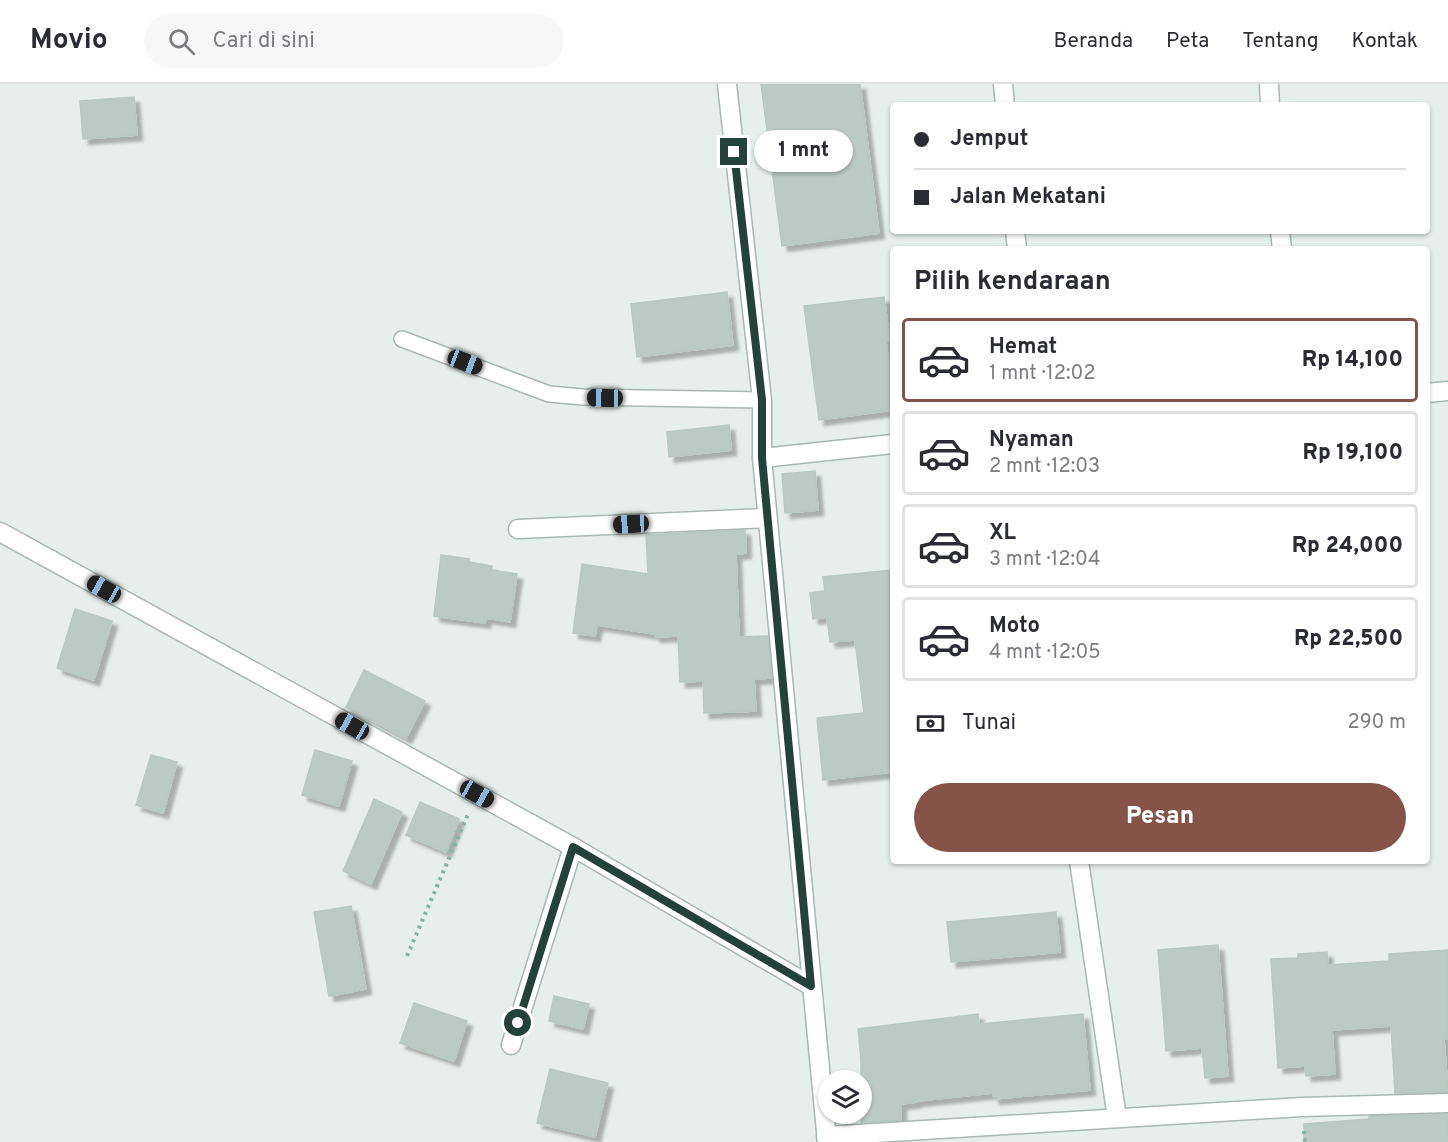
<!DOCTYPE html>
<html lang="id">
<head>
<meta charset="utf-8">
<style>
	body { margin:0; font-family:Overpass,sans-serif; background:#f7f7f7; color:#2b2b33; height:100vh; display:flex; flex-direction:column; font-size:22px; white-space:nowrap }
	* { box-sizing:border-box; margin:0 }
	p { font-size:20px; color:#7c7c81 }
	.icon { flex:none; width:33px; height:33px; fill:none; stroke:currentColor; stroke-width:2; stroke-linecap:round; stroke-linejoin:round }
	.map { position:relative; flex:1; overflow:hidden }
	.sheet { position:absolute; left:890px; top:162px; width:540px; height:618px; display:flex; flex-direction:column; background:#fff; border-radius:6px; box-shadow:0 2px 4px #0004 }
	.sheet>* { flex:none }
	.hud { position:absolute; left:890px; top:18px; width:540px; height:132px; border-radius:6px; box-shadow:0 2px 4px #0004; display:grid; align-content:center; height:132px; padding:0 24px; background:#fff }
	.tools { position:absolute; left:818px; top:986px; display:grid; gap:12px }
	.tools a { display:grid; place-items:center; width:54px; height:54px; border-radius:50%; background:#fff; box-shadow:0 2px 4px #0004; font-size:30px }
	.end { position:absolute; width:27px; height:27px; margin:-14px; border:8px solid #24423a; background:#fff; box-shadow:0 0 0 3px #fff }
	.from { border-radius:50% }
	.bubble { position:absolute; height:42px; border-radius:21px; background:#fff; box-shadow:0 2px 4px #0004; font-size:20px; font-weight:800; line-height:42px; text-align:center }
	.car { position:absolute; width:18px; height:36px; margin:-18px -9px; border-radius:8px; box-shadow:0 0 4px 2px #0007; background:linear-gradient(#222 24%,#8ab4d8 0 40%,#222 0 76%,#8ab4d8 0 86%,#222 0) }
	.hud b { display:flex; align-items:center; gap:21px; height:57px; font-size:22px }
	.hud b+b { border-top:2px solid #e1e1e2 }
	.hud i { width:15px; height:15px; background:#2b2b33 }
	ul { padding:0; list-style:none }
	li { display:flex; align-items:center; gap:18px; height:84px; margin:0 12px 9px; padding:0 12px; border:3px solid #e1e1e2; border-radius:6px }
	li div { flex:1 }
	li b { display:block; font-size:22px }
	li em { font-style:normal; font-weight:800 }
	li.selected { border-color:#855347 }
	li>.icon { width:54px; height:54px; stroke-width:1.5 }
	h2 { padding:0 24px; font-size:27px; line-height:72px }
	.pay { display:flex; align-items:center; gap:15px; height:66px; padding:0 24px; font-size:22px }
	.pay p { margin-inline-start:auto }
	.cta { display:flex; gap:12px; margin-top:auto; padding:12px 24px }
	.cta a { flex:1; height:69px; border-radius:36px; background:#855347; color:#fff; font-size:24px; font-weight:800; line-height:69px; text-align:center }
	header { display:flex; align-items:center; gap:36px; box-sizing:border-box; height:84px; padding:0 30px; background:#fff; border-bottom:2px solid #e1e1e2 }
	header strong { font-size:28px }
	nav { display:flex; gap:33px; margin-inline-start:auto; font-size:21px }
	.search { width:420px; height:54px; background:#f7f7f7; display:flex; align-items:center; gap:15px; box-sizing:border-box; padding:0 21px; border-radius:33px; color:#7c7c81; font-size:22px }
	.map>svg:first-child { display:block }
</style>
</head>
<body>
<header>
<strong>Movio</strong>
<div class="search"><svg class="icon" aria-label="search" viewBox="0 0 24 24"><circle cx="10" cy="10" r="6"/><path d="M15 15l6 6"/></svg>Cari di sini</div>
<nav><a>Beranda</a><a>Peta</a><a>Tentang</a><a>Kontak</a></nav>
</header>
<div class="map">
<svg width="1448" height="1058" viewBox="0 0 1448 1058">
	<defs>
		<filter id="shadow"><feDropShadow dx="5.5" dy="5.5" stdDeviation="1.5" flood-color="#0004"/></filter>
	</defs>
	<rect width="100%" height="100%" fill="#e6efeb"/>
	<!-- building -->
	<g fill="#bbcac4" stroke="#b8c9c2" stroke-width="1.5" filter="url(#shadow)">
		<path d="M 761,0 L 860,0 L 879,149 L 782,162 Z"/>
		<path d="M 134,13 L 137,51 L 83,55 L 80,17 Z"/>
		<path d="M 727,208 L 733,261 L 637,273 L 631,220 Z"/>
		<path d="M 884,213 L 890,257 L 886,257 L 892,305 L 892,326 L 819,336 L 804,222 Z"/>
		<path d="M 729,341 L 731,366 L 669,373 L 667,348 Z"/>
		<path d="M 815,387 L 818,426 L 785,429 L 782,390 Z"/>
		<path d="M 745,446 L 746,469 L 736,470 L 739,553 L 768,552 L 771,589 L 771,594 L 754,595 L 756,627 L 704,629 L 703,597 L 680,598 L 678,552 L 655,553 L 655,550 L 597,541 L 595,552 L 573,549 L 582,480 L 648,490 L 646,451 Z"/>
		<path d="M 441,471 L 469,475 L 469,478 L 492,482 L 491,486 L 517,490 L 510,538 L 486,534 L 485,539 L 434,532 Z"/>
		<path d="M 892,486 L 892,688 L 823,696 L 817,634 L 864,629 L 855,556 L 830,558 L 827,533 L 813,535 L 810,509 L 825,507 L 823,493 Z"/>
		<path d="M 75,525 L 112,537 L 94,596 L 57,584 Z"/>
		<path d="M 364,586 L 425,617 L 406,654 L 346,623 Z"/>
		<path d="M 315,666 L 352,677 L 339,722 L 302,711 Z"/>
		<path d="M 151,671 L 177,678 L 163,729 L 136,721 Z"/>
		<path d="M 374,715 L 402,728 L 371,800 L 343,787 Z"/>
		<path d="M 420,718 L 459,735 L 446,768 L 406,751 Z"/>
		<path d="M 351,822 L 366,905 L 329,912 L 314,828 Z"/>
		<path d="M 1056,828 L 1060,868 L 951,878 L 947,838 Z"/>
		<path d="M 1218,861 L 1228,992 L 1205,994 L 1202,964 L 1166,967 L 1158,866 Z"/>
		<path d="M 1448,866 L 1448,955 L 1444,955 L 1448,1008 L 1395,1009 L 1391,942 L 1332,946 L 1335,990 L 1306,992 L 1305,982 L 1278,984 L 1271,875 L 1298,874 L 1298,870 L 1327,868 L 1328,881 L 1389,877 L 1389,870 Z"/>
		<path d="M 554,912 L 589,920 L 583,945 L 549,937 Z"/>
		<path d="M 414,919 L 467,937 L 454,977 L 400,959 Z"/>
		<path d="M 978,930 L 979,940 L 1083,930 L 1090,1006 L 994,1015 L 993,1009 L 917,1017 L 917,1018 L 901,1020 L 901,1036 L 861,1039 L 861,976 L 858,945 Z"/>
		<path d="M 550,985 L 608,999 L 595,1053 L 537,1039 Z"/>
		<path d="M 1448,1030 L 1448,1058 L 1304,1058 L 1304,1040 L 1369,1035 L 1369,1032 Z"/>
	</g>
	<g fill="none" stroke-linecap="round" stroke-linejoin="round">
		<!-- lane casing -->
		<g stroke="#a8b8b2" stroke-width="18">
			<path id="lane" d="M 402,255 L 549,310 L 583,313 L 762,316"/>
		</g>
		<!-- street casing -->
		<g stroke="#a8b8b2" stroke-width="21">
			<g id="street">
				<path d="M 727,0 L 762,316 L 762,374 L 827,1058"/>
				<path d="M 1003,0 L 1005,21"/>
				<path d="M 1269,0 L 1270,21"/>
				<path d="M 1015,147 L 1017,165"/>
				<path d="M 1280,147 L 1282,165"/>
				<path d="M 1426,309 L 1448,307"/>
				<path d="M 762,374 L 892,360"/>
				<path d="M 518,445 L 767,434"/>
				<path d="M 0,448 L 573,763 L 811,902"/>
				<path d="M 1079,777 L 1117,1034"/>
				<path d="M 511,961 L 573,763"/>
				<path d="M 826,1052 L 1302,1023 L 1448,1019"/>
			</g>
		</g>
		<!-- path -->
		<g stroke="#86b3a5" stroke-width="4" stroke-dasharray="3 4.5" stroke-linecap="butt">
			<path d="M 407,872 L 468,730"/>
			<path d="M 1304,1047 L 1305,1058"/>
		</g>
		<!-- lane -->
		<use href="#lane" stroke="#fff" stroke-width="15"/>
		<!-- street -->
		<use href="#street" stroke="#fff" stroke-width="18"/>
	</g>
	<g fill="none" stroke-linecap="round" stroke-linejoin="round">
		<!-- route -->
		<path stroke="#24423a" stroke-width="8" d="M 518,939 L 573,763 L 811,902 L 762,374 L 762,316 L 734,68"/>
	</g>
</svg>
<div class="tools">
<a><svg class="icon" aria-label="layers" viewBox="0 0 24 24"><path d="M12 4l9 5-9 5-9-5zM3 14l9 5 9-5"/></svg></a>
</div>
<i class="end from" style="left:518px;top:939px"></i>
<i class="end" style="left:734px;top:68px"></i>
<div class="bubble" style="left:754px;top:46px;width:99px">1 mnt</div>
<i class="car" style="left:465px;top:278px;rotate:111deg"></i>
<i class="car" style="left:605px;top:314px;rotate:271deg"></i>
<i class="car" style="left:631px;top:440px;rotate:267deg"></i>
<i class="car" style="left:104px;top:505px;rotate:299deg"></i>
<i class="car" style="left:352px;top:642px;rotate:299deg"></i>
<i class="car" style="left:477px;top:710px;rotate:119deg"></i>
<div class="hud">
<b><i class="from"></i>Jemput</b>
<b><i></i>Jalan Mekatani</b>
</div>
<section class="sheet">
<h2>Pilih kendaraan</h2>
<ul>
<li class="selected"><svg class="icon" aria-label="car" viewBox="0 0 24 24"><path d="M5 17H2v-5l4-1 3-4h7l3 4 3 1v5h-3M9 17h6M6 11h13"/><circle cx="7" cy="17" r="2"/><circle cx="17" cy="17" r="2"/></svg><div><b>Hemat</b><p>1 mnt · 12:02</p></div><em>Rp 14,100</em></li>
<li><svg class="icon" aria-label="car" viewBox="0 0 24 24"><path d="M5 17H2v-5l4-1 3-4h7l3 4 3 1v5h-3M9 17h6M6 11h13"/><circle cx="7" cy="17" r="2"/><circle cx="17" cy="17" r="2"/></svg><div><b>Nyaman</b><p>2 mnt · 12:03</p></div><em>Rp 19,100</em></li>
<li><svg class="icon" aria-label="car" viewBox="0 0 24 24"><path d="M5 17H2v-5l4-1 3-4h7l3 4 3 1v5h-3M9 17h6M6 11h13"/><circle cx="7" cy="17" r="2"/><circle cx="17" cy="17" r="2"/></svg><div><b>XL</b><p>3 mnt · 12:04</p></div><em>Rp 24,000</em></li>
<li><svg class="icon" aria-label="car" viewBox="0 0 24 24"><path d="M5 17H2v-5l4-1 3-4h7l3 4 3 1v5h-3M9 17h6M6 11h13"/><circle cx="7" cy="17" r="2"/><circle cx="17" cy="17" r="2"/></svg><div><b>Moto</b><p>4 mnt · 12:05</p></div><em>Rp 22,500</em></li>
</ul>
<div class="pay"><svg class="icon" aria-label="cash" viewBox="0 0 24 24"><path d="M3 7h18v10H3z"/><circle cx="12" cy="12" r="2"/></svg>Tunai<p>290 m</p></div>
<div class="cta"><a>Pesan</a></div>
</section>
</div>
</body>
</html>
